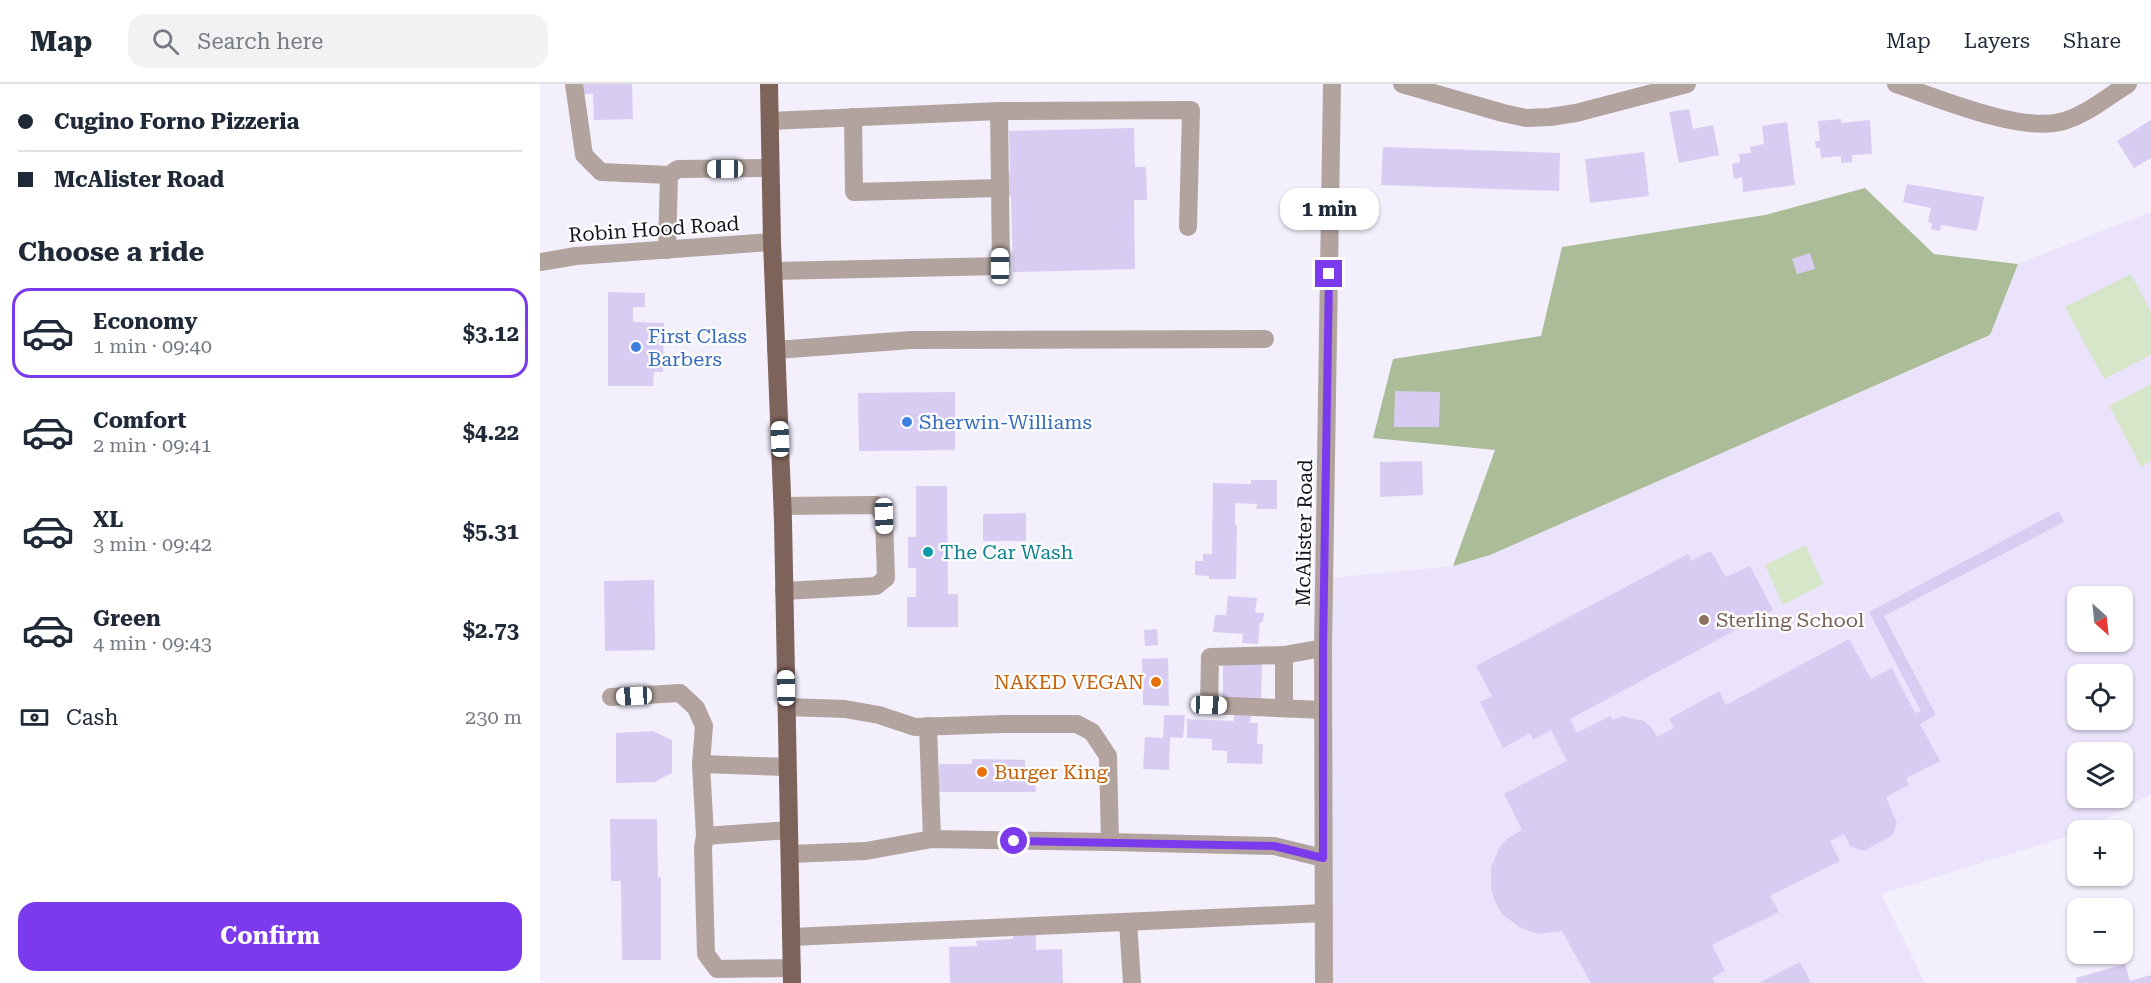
<!DOCTYPE html>
<html lang="en">
<head>
<meta charset="utf-8">
<style>
	body { margin:0; font-family:"Roboto Serif",serif; background:#f2f2f3; color:#1f2937; height:100vh; display:flex; flex-direction:column; font-size:22px; white-space:nowrap }
	* { box-sizing:border-box; margin:0 }
	p { font-size:20px; color:#747a83 }
	.icon { flex:none; width:33px; height:33px; fill:none; stroke:currentColor; stroke-width:2; stroke-linecap:round; stroke-linejoin:round }
	.map { position:relative; flex:1; overflow:hidden }
	.details { display:flex; flex-direction:column; background:#fff; width:540px }
	.details>* { flex:none }
	.guide { display:grid; align-content:center; height:132px; padding:0 18px; background:#fff }
	.needle { width:39px; rotate:153deg }
	.buttons { position:absolute; left:1527px; top:502px; display:grid; gap:12px }
	.buttons a { display:grid; place-items:center; width:66px; height:66px; border-radius:12px; background:#fff; box-shadow:0 2px 4px #0004; font-size:30px }
	.end { position:absolute; width:27px; height:27px; margin:-14px; border:8px solid #7c3aed; background:#fff; box-shadow:0 0 0 3px #fff }
	.from { border-radius:50% }
	.bubble { position:absolute; height:42px; border-radius:18px; background:#fff; box-shadow:0 2px 4px #0004; font-size:20px; font-weight:700; line-height:42px; text-align:center }
	.car { position:absolute; width:18px; height:36px; margin:-18px -9px; border-radius:8px; box-shadow:0 0 4px 2px #0007; background:linear-gradient(#fff 24%,#345 0 40%,#fff 0 76%,#345 0 86%,#fff 0) }
	.guide b { display:flex; align-items:center; gap:21px; height:57px; font-size:22px }
	.guide b+b { border-top:2px solid #e0e1e3 }
	.guide i { width:15px; height:15px; background:#1f2937 }
	ul { padding:0; list-style:none }
	li { display:flex; align-items:center; gap:18px; height:90px; margin:0 12px 9px; padding:0 6px; border:3px solid transparent; border-radius:18px }
	li div { flex:1 }
	li b { display:block; font-size:22px }
	li em { font-style:normal; font-weight:700 }
	li.selected { border-color:#7c3aed }
	li>.icon { width:54px; height:54px; stroke-width:1.5 }
	h2 { padding:0 18px; font-size:27px; line-height:72px }
	.pay { display:flex; align-items:center; gap:15px; height:66px; padding:0 18px; font-size:22px }
	.pay p { margin-inline-start:auto }
	.button { display:flex; gap:12px; margin-top:auto; padding:12px 18px }
	.button a { flex:1; height:69px; border-radius:18px; background:#7c3aed; color:#fff; font-size:24px; font-weight:700; line-height:69px; text-align:center }
	header { display:flex; align-items:center; gap:36px; box-sizing:border-box; height:84px; padding:0 30px; background:#fff; border-bottom:2px solid #e0e1e3 }
	header strong { font-size:28px }
	nav { display:flex; gap:33px; margin-inline-start:auto; font-size:21px }
	.search { width:420px; height:54px; background:#f2f2f3; display:flex; align-items:center; gap:15px; box-sizing:border-box; padding:0 21px; border-radius:18px; color:#747a83; font-size:22px }
	main { display:flex; flex:1; min-height:0 }
	.map>svg:first-child { display:block }
</style>
</head>
<body>
<header>
<strong>Map</strong>
<div class="search"><svg class="icon" aria-label="search" viewBox="0 0 24 24"><circle cx="10" cy="10" r="6"/><path d="M15 15l6 6"/></svg>Search here</div>
<nav><a>Map</a><a>Layers</a><a>Share</a></nav>
</header>
<main>
<section class="details">
<div class="guide">
<b><i class="from"></i>Cugino Forno Pizzeria</b>
<b><i></i>McAlister Road</b>
</div>
<h2>Choose a ride</h2>
<ul>
<li class="selected"><svg class="icon" aria-label="car" viewBox="0 0 24 24"><path d="M5 17H2v-5l4-1 3-4h7l3 4 3 1v5h-3M9 17h6M6 11h13"/><circle cx="7" cy="17" r="2"/><circle cx="17" cy="17" r="2"/></svg><div><b>Economy</b><p>1 min · 09:40</p></div><em>$3.12</em></li>
<li><svg class="icon" aria-label="car" viewBox="0 0 24 24"><path d="M5 17H2v-5l4-1 3-4h7l3 4 3 1v5h-3M9 17h6M6 11h13"/><circle cx="7" cy="17" r="2"/><circle cx="17" cy="17" r="2"/></svg><div><b>Comfort</b><p>2 min · 09:41</p></div><em>$4.22</em></li>
<li><svg class="icon" aria-label="car" viewBox="0 0 24 24"><path d="M5 17H2v-5l4-1 3-4h7l3 4 3 1v5h-3M9 17h6M6 11h13"/><circle cx="7" cy="17" r="2"/><circle cx="17" cy="17" r="2"/></svg><div><b>XL</b><p>3 min · 09:42</p></div><em>$5.31</em></li>
<li><svg class="icon" aria-label="car" viewBox="0 0 24 24"><path d="M5 17H2v-5l4-1 3-4h7l3 4 3 1v5h-3M9 17h6M6 11h13"/><circle cx="7" cy="17" r="2"/><circle cx="17" cy="17" r="2"/></svg><div><b>Green</b><p>4 min · 09:43</p></div><em>$2.73</em></li>
</ul>
<div class="pay"><svg class="icon" aria-label="cash" viewBox="0 0 24 24"><path d="M3 7h18v10H3z"/><circle cx="12" cy="12" r="2"/></svg>Cash<p>230 m</p></div>
<div class="button"><a>Confirm</a></div>
</section>
<div class="map">
<svg width="1611" height="899" viewBox="0 0 1611 899">
	<rect width="100%" height="100%" fill="#f3effc"/>
	<!-- built -->
	<path fill="#ebe3fb" fill-rule="evenodd" d="M 1611,128 L 1611,710 L 1543,747 L 1538,747 L 1537,749 L 1341,810 L 1385,899 L 790,899 L 791,494 L 913,482 L 950,471 L 1449,252 L 1478,180 ZM 1538,513 L 1582,513 L 1582,558 L 1538,558 ZM 1538,591 L 1582,591 L 1582,636 L 1538,636 ZM 1538,669 L 1582,669 L 1582,714 L 1538,714 Z"/>
	<!-- green -->
	<g fill="#d6e6c8">
		<path d="M 1591,190 L 1611,228 L 1611,271 L 1564,295 L 1525,223 Z"/>
		<path d="M 1611,300 L 1611,377 L 1601,383 L 1569,322 Z"/>
		<path d="M 1266,461 L 1283,500 L 1243,521 L 1225,481 Z"/>
	</g>
	<!-- forest -->
	<path fill="#aabd98" d="M 1325,104 L 1394,170 L 1478,180 L 1450,251 L 950,471 L 913,482 L 955,366 L 833,354 L 853,275 L 1001,252 L 1022,163 L 1225,131 Z"/>
	<!-- building -->
	<g fill="#d9ccf3">
		<path d="M 41,0 L 92,0 L 93,35 L 54,36 L 53,10 L 41,10 Z"/>
		<path d="M 1149,25 L 1153,45 L 1173,41 L 1179,71 L 1139,79 L 1129,28 Z"/>
		<path d="M 1301,35 L 1301,39 L 1330,36 L 1332,70 L 1312,71 L 1312,78 L 1301,79 L 1301,72 L 1281,74 L 1280,64 L 1276,64 L 1275,57 L 1280,57 L 1278,37 Z"/>
		<path d="M 1611,36 L 1611,74 L 1594,84 L 1577,57 Z"/>
		<path d="M 1247,38 L 1255,101 L 1203,108 L 1202,93 L 1194,95 L 1192,80 L 1200,78 L 1199,70 L 1211,69 L 1210,63 L 1224,60 L 1222,42 Z"/>
		<path d="M 594,44 L 595,83 L 606,83 L 607,116 L 594,116 L 595,185 L 473,188 L 471,112 L 464,113 L 464,88 L 470,88 L 469,47 Z"/>
		<path d="M 843,63 L 1020,69 L 1019,107 L 841,101 Z"/>
		<path d="M 1104,68 L 1109,112 L 1050,119 L 1045,75 Z"/>
		<path d="M 1367,100 L 1444,113 L 1437,147 L 1401,141 L 1400,147 L 1391,145 L 1392,139 L 1388,138 L 1391,124 L 1363,118 Z"/>
		<path d="M 1270,169 L 1275,185 L 1257,190 L 1252,175 Z"/>
		<path d="M 68,208 L 105,209 L 105,223 L 93,223 L 93,238 L 124,239 L 123,288 L 114,288 L 113,302 L 68,302 Z"/>
		<path d="M 855,307 L 900,308 L 899,343 L 854,343 Z"/>
		<path d="M 415,308 L 415,366 L 319,367 L 318,309 Z"/>
		<path d="M 882,377 L 883,411 L 840,413 L 840,378 Z"/>
		<path d="M 711,396 L 737,396 L 737,425 L 716,425 L 717,420 L 695,419 L 695,441 L 697,441 L 696,495 L 669,495 L 669,492 L 655,491 L 655,477 L 663,477 L 663,470 L 672,470 L 673,399 L 711,400 Z"/>
		<path d="M 376,402 L 407,402 L 408,510 L 418,510 L 418,543 L 367,543 L 367,513 L 376,513 L 376,484 L 368,484 L 368,453 L 376,453 Z"/>
		<path d="M 1519,427 L 1524,438 L 1344,532 L 1396,631 L 1380,640 L 1400,677 L 1366,694 L 1369,701 L 1346,713 L 1357,739 L 1353,751 L 1324,767 L 1310,762 L 1304,750 L 1290,757 L 1300,777 L 1230,812 L 1239,828 L 1172,861 L 1185,887 L 1172,894 L 1175,899 L 1051,899 L 1022,847 L 997,850 L 979,843 L 962,830 L 954,815 L 951,804 L 951,783 L 960,763 L 968,754 L 982,746 L 964,710 L 1027,677 L 1011,646 L 993,656 L 990,649 L 963,664 L 940,618 L 952,612 L 936,582 L 1148,470 L 1151,477 L 1171,467 L 1186,493 L 1210,482 L 1233,526 L 1030,635 L 1037,649 L 1070,632 L 1073,636 L 1082,632 L 1104,637 L 1112,644 L 1117,653 L 1134,644 L 1129,635 L 1179,607 L 1186,621 L 1309,555 L 1331,595 L 1352,584 L 1375,629 L 1381,627 L 1329,528 Z"/>
		<path d="M 486,429 L 486,457 L 443,457 L 443,430 Z"/>
		<path d="M 114,496 L 115,566 L 65,567 L 64,497 Z"/>
		<path d="M 688,512 L 717,514 L 715,529 L 724,529 L 723,538 L 720,538 L 718,560 L 702,559 L 703,550 L 673,548 L 675,531 L 686,531 Z"/>
		<path d="M 617,545 L 618,561 L 605,562 L 604,546 Z"/>
		<path d="M 628,574 L 629,622 L 603,621 L 602,575 Z"/>
		<path d="M 683,577 L 722,580 L 721,618 L 683,614 Z"/>
		<path d="M 624,631 L 645,631 L 643,654 L 630,653 L 629,686 L 603,685 L 605,653 L 623,654 Z"/>
		<path d="M 694,631 L 711,632 L 710,639 L 718,639 L 717,660 L 723,660 L 722,680 L 687,679 L 687,667 L 672,666 L 672,655 L 647,654 L 647,635 L 694,637 Z"/>
		<path d="M 113,647 L 132,656 L 132,689 L 115,698 L 76,699 L 76,649 Z"/>
		<path d="M 432,675 L 485,676 L 485,696 L 495,697 L 496,708 L 399,708 L 399,680 L 432,680 Z"/>
		<path d="M 70,735 L 117,735 L 118,794 L 121,793 L 121,876 L 82,876 L 81,797 L 71,797 Z"/>
		<path d="M 496,851 L 496,866 L 522,865 L 523,899 L 410,899 L 409,863 L 437,862 L 436,857 L 473,855 L 473,852 Z"/>
		<path d="M 1260,878 L 1271,899 L 1219,899 Z"/>
		<path d="M 1585,880 L 1590,897 L 1611,891 L 1611,899 L 1537,899 L 1536,894 Z"/>
	</g>
	<g fill="none" stroke-linecap="round" stroke-linejoin="round">
		<!-- minor -->
		<g stroke="#b2a39e" stroke-width="18">
			<path d="M 34,0 L 44,71 L 61,88 L 129,91"/>
			<path d="M 862,0 L 963,29 L 986,34 L 1010,33 L 1036,29 L 1147,0"/>
			<path d="M 1356,0 C 1398,14 1478,48 1520,38 C 1545,32 1567,13 1588,0"/>
			<path d="M 459,27 L 651,26 L 648,143"/>
			<path d="M 313,33 L 314,108 L 460,104"/>
			<path d="M 230,37 L 459,27 L 461,182 L 233,187"/>
			<path d="M 127,166 L 129,91 L 138,85 L 230,84"/>
			<path d="M 0,178 L 36,172 L 232,158"/>
			<path d="M 236,266 L 371,256 L 725,255"/>
			<path d="M 243,422 L 336,421 L 344,432 L 346,494 L 336,502 L 244,507"/>
			<path d="M 783,564 L 744,571 L 670,573 L 669,621 L 783,626"/>
			<path d="M 71,613 L 140,609 L 156,624 L 164,642 L 161,680 L 165,752"/>
			<path d="M 247,623 L 305,625 L 339,631 L 375,643 L 464,640 L 537,640 L 552,648 L 568,672 L 570,758 L 392,755 L 326,767 L 250,770"/>
			<path d="M 744,624 L 744,571"/>
			<path d="M 388,642 L 392,755"/>
			<path d="M 161,680 L 247,683"/>
			<path d="M 249,746 L 165,752 L 163,764 L 166,870 L 177,885 L 252,884"/>
			<path d="M 570,758 L 734,762 L 783,774"/>
			<path d="M 588,838 L 592,899"/>
			<path d="M 251,853 L 784,829"/>
			<path d="M 784,899 L 783,564 L 792,0"/>
		</g>
		<!-- major -->
		<path stroke="#7d6359" stroke-width="18" d="M 229,0 L 232,158 L 243,437 L 252,899"/>
	</g>
	<g fill="none" stroke-linecap="round" stroke-linejoin="round">
		<!-- route -->
		<path stroke="#7c3aed" stroke-width="8" d="M 474,757 L 734,762 L 783,774 L 783,564 L 789,190"/>
	</g>
	<!-- markers -->
	<g fill="#3f7fe0" stroke="#fff" stroke-width="2">
		<circle cx="96" cy="263" r="6"/>
		<circle cx="367" cy="338" r="6"/>
	</g>
	<circle fill="#0f9aa8" stroke="#fff" stroke-width="2" cx="388" cy="468" r="6"/>
	<circle fill="#8d6e63" stroke="#fff" stroke-width="2" cx="1164" cy="536" r="6"/>
	<g fill="#e8710a" stroke="#fff" stroke-width="2">
		<circle cx="616" cy="598" r="6"/>
		<circle cx="442" cy="688" r="6"/>
	</g>
	<g text-anchor="middle" dominant-baseline="central" stroke-width="4.5" stroke-linejoin="round" paint-order="stroke">
		<!-- street labels -->
		<g font-size="20" fill="#16121d" stroke="#fff">
			<text transform="translate(114 145) rotate(-4)">Robin Hood Road</text>
			<text transform="translate(764 449) rotate(-89)">McAlister Road</text>
		</g>
		<!-- shop labels -->
		<g font-size="20" fill="#366cbe" stroke="#fff" text-anchor="start">
			<text x="108" y="252">First Class<tspan x="108" dy="23">Barbers</tspan></text>
			<text x="379" y="338">Sherwin-Williams</text>
		</g>
		<!-- culture labels -->
		<g font-size="20" fill="#0d838f" stroke="#fff" text-anchor="start">
			<text x="400" y="468">The Car Wash</text>
		</g>
		<!-- education labels -->
		<g font-size="20" fill="#785e54" stroke="#fff" text-anchor="start">
			<text x="1176" y="536">Sterling School</text>
		</g>
		<!-- food labels -->
		<g font-size="20" fill="#c56008" stroke="#fff" text-anchor="end">
			<text x="604" y="598">NAKED VEGAN</text>
			<text x="454" y="688" text-anchor="start">Burger King</text>
		</g>
	</g>
</svg>
<div class="buttons">
<a><svg class="needle" viewBox="-14 -14 28 28"><path d="M0-13l5 13h-10z" fill="#e53935"/><path d="M0 13l5-13h-10z" fill="#747a83"/></svg></a>
<a><svg class="icon" aria-label="locate" viewBox="0 0 24 24"><circle cx="12" cy="12" r="6"/><path d="M12 2v4M12 18v4M2 12h4M18 12h4"/></svg></a>
<a><svg class="icon" aria-label="layers" viewBox="0 0 24 24"><path d="M12 4l9 5-9 5-9-5zM3 14l9 5 9-5"/></svg></a>
<a>+</a>
<a>−</a>
</div>
<i class="end from" style="left:474px;top:757px"></i>
<i class="end" style="left:789px;top:190px"></i>
<div class="bubble" style="left:740px;top:104px;width:99px">1 min</div>
<i class="car" style="left:185px;top:85px;rotate:270deg"></i>
<i class="car" style="left:460px;top:182px;rotate:0deg"></i>
<i class="car" style="left:240px;top:355px;rotate:358deg"></i>
<i class="car" style="left:344px;top:432px;rotate:178deg"></i>
<i class="car" style="left:246px;top:604px;rotate:359deg"></i>
<i class="car" style="left:94px;top:612px;rotate:267deg"></i>
<i class="car" style="left:669px;top:621px;rotate:92deg"></i>
</div>
</main>
</body>
</html>
